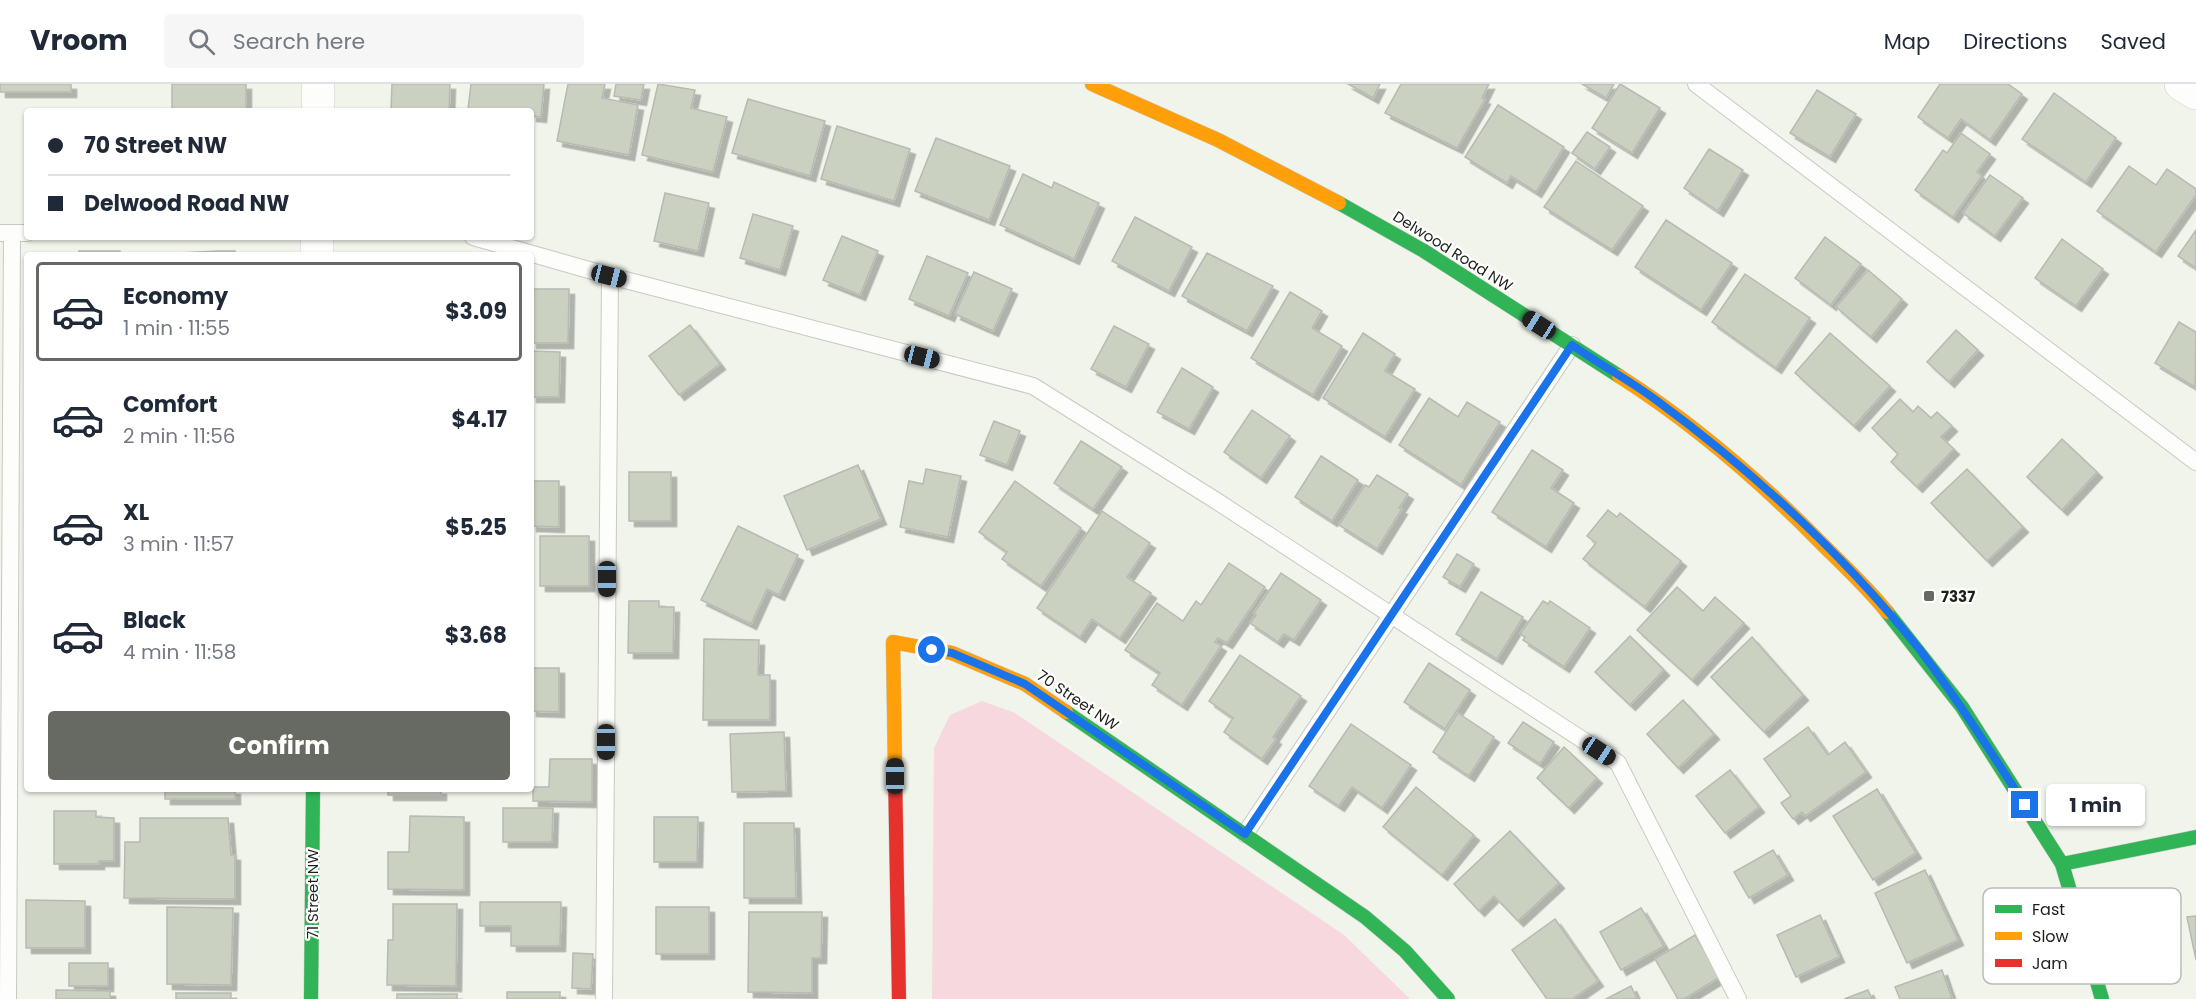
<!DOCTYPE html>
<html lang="en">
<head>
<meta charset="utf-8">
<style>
	body { margin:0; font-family:Poppins,sans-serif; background:#f6f6f7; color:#1f2937; height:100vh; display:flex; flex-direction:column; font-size:22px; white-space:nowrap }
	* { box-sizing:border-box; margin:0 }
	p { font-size:20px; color:#747a83 }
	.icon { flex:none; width:33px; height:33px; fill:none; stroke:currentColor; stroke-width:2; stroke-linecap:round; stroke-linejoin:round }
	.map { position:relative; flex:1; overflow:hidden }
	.panel { position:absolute; left:24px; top:168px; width:510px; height:540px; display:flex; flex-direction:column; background:#fff; border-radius:6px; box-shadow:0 2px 4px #0004 }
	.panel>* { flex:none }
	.top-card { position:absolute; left:24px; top:24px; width:510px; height:132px; border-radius:6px; box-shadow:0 2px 4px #0004; display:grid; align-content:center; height:132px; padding:0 24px; background:#fff }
	.end { position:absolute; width:27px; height:27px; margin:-14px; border:8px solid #1a73e8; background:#fff; box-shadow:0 0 0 3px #fff }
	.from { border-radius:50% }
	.bubble { position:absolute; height:42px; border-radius:6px; background:#fff; box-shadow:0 2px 4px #0004; font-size:20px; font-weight:700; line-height:42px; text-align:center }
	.car { position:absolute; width:18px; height:36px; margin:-18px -9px; border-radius:8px; box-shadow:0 0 4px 2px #0007; background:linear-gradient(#222 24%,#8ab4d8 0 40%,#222 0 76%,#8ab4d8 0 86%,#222 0) }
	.top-card b { display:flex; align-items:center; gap:21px; height:57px; font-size:22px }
	.top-card b+b { border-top:2px solid #e0e1e3 }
	.top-card i { width:15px; height:15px; background:#1f2937 }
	ul { padding:10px 0 0; list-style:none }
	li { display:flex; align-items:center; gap:18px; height:99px; margin:0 12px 9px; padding:0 12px; border:3px solid transparent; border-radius:6px }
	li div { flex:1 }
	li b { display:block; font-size:22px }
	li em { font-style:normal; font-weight:700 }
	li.current { border-color:#676a62 }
	li>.icon { width:54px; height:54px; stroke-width:1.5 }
	.button { display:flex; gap:12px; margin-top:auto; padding:12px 24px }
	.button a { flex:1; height:69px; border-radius:6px; background:#676a62; color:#fff; font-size:24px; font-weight:700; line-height:69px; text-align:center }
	header { display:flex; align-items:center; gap:36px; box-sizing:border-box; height:84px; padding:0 30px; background:#fff; border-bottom:2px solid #e0e1e3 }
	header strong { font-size:28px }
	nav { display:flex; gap:33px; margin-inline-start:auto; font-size:21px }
	.search { width:420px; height:54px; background:#f6f6f7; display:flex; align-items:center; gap:15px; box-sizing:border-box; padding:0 21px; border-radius:6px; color:#747a83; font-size:22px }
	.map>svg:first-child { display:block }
</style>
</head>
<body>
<header>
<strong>Vroom</strong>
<div class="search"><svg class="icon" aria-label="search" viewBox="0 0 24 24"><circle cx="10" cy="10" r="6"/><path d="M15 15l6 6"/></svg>Search here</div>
<nav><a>Map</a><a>Directions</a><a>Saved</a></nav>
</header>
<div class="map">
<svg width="2196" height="915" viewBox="0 0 2196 915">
	<defs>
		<filter id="shadow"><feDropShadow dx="5.5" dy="5.5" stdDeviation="0" flood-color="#0004"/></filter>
	</defs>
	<rect width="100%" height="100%" fill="#f0f4eb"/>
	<!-- green -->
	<path fill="#f6d8de" d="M 982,617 L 1015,629 L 1344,851 L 1410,915 L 932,915 L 934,664 L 950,631 Z"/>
	<!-- building -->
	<g fill="#cad1c1" stroke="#b7bab3" stroke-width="1.5" filter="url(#shadow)">
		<rect x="0" y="0" width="71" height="8"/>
		<rect x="172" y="0" width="74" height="27"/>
		<path d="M 392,0 L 450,0 L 449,27 L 391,27 Z"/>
		<path d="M 471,0 L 544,0 L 541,33 L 531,32 L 531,27 L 468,25 Z"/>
		<path d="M 568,0 L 605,0 L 602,14 L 638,21 L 629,71 L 557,57 Z"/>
		<path d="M 616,0 L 644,0 L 641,16 L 614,12 Z"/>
		<path d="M 658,0 L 695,6 L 691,24 L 727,33 L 713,88 L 642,71 Z"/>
		<path d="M 1348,0 L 1380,0 L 1373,14 Z"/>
		<path d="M 1401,0 L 1489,0 L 1482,14 L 1485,15 L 1457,64 L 1385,29 Z"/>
		<path d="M 1582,0 L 1614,0 L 1606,14 Z"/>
		<path d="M 1620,0 L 1660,24 L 1632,69 L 1592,44 Z"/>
		<path d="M 1940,0 L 2008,0 L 2022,10 L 1990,56 L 1961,35 L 1948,54 L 1918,33 Z"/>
		<path d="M 1817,6 L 1856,30 L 1830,73 L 1790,49 Z"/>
		<path d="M 2054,9 L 2116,54 L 2086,98 L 2022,55 Z"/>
		<path d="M 748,15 L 825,37 L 810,92 L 732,69 Z"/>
		<path d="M 1498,21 L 1564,63 L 1536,108 L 1511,92 L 1507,99 L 1465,73 Z"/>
		<path d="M 837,42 L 910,65 L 894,117 L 821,95 Z"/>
		<path d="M 1587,48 L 1610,63 L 1595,85 L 1572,69 Z"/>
		<path d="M 1961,49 L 1990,70 L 1977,88 L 1982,92 L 1953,133 L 1915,106 L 1943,66 L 1947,69 Z"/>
		<path d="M 936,54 L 1010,82 L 989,136 L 915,107 Z"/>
		<path d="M 1709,65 L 1743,86 L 1718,127 L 1684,104 Z"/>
		<path d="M 1576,77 L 1643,122 L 1612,166 L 1544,123 Z"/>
		<path d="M 2129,82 L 2156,101 L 2167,85 L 2196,105 L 2196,111 L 2156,168 L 2097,127 Z"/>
		<path d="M 1023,90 L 1052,104 L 1054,98 L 1099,119 L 1074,175 L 1000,141 Z"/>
		<path d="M 1990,91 L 2023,114 L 1995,152 L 1963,129 Z"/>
		<path d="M 665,109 L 709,119 L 698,167 L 654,157 Z"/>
		<path d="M 753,130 L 793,142 L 780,186 L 740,174 Z"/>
		<path d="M 1135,133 L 1192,163 L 1169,207 L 1112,177 Z"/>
		<path d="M 1666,136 L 1732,179 L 1701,226 L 1635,183 Z"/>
		<path d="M 2196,146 L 2196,184 L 2178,172 Z"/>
		<path d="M 842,152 L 878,167 L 860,211 L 823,196 Z"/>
		<path d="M 1825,153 L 1861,180 L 1831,221 L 1795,194 Z"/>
		<path d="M 2062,155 L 2103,185 L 2076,222 L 2035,194 Z"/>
		<rect x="79" y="167" width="41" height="4"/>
		<path d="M 219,167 L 235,167 L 235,171 L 178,171 L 178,169 Z"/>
		<path d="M 1207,169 L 1273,202 L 1247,247 L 1182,212 Z"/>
		<path d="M 927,172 L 968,189 L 949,232 L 909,215 Z"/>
		<path d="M 1868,186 L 1902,215 L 1871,253 L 1836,223 Z"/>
		<path d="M 974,188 L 1012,205 L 993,247 L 955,230 Z"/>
		<path d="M 1745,190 L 1810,234 L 1776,284 L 1712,238 Z"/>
		<path d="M 531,205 L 569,205 L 568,259 L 531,259 Z"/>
		<path d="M 1290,208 L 1322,227 L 1312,244 L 1342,262 L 1313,311 L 1251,274 Z"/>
		<path d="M 2179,238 L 2196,248 L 2195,303 L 2155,279 Z"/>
		<path d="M 690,241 L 720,280 L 679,311 L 649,272 Z"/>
		<path d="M 1114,242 L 1149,260 L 1126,303 L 1091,285 Z"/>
		<path d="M 1956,246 L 1978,266 L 1949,298 L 1927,278 Z"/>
		<path d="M 1363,249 L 1395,270 L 1385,287 L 1415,305 L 1385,353 L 1323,314 Z"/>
		<path d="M 1830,249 L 1890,302 L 1854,342 L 1795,289 Z"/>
		<path d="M 531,267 L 560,268 L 559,313 L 531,313 Z"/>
		<path d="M 1182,284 L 1213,303 L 1189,345 L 1157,328 Z"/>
		<path d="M 1429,314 L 1458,333 L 1467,318 L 1500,338 L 1461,401 L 1399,361 Z"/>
		<path d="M 1900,315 L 1913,328 L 1918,322 L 1931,334 L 1937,328 L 1952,342 L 1941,353 L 1954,365 L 1917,403 L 1891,378 L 1898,370 L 1872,344 Z"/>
		<path d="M 1252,326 L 1290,352 L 1261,394 L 1224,368 Z"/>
		<path d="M 994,337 L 1020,347 L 1007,381 L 980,371 Z"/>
		<path d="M 2062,355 L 2097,388 L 2062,426 L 2027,393 Z"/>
		<path d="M 1081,357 L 1122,383 L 1093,425 L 1054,399 Z"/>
		<path d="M 1532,366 L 1563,386 L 1551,404 L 1574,419 L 1546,463 L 1492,428 Z"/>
		<path d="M 1321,372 L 1358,396 L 1332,437 L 1295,413 Z"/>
		<path d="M 858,381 L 881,435 L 807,466 L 784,412 Z"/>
		<path d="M 926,385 L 961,392 L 948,453 L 900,443 L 909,397 L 923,400 Z"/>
		<path d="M 1967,385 L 2023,443 L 1987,477 L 1931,419 Z"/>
		<rect x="629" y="388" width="42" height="49"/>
		<path d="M 1377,391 L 1408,410 L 1399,424 L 1402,425 L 1377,465 L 1339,441 L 1365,401 L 1369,403 Z"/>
		<path d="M 531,397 L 559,397 L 559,443 L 531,442 Z"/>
		<path d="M 1015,397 L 1081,444 L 1041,502 L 1002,475 L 1007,468 L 979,448 Z"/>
		<path d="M 1608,426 L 1617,433 L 1620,429 L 1681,477 L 1645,523 L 1583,475 L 1596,459 L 1587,452 Z"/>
		<path d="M 1102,427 L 1150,459 L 1127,493 L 1151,509 L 1120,554 L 1092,535 L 1080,553 L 1037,524 Z"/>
		<path d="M 738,442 L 798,471 L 779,511 L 767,505 L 751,540 L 701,516 Z"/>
		<rect x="540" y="452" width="49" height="50"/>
		<path d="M 1457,470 L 1474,480 L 1460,503 L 1443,493 Z"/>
		<path d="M 1229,479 L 1265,503 L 1227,559 L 1218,554 L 1215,558 L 1221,562 L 1182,621 L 1152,601 L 1160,589 L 1125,566 L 1157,519 L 1183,537 L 1196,517 L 1201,521 Z"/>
		<path d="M 1281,489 L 1321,516 L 1294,556 L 1284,550 L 1278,558 L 1250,539 L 1256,531 L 1254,529 Z"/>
		<path d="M 1677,503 L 1703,527 L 1715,513 L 1744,539 L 1692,596 L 1637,546 Z"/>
		<path d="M 1481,508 L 1523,533 L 1497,575 L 1456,550 Z"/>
		<path d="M 629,517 L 659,517 L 659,523 L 674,523 L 673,569 L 628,569 Z"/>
		<path d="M 1543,517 L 1548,520 L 1550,517 L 1590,544 L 1564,583 L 1523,556 L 1525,553 L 1520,550 Z"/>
		<path d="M 1630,552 L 1664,586 L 1630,621 L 1595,588 Z"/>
		<path d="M 1752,553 L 1803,611 L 1764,648 L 1711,593 Z"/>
		<path d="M 704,555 L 759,556 L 758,591 L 770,591 L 770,636 L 703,636 Z"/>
		<path d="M 1240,571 L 1301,612 L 1273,653 L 1276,655 L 1262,675 L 1224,648 L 1233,634 L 1209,617 Z"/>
		<path d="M 1429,579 L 1470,606 L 1445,645 L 1404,618 Z"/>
		<path d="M 531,584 L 559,584 L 559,628 L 531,627 Z"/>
		<path d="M 1683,616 L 1714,650 L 1678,684 L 1647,650 Z"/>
		<path d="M 1458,629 L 1494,653 L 1469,692 L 1433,668 Z"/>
		<path d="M 1523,638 L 1554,658 L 1540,680 L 1508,659 Z"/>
		<path d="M 1351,640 L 1411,681 L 1382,724 L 1352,703 L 1339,722 L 1309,702 Z"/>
		<path d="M 1808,643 L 1828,671 L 1845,658 L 1866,688 L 1805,732 L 1802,728 L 1793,735 L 1781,719 L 1791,712 L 1764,675 Z"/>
		<path d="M 784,648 L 786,707 L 732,708 L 730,650 Z"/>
		<path d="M 1564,663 L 1597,694 L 1569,724 L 1537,694 Z"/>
		<path d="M 550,675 L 592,675 L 592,718 L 533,717 L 533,703 L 549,703 Z"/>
		<path d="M 1730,686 L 1759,723 L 1725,749 L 1696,712 Z"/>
		<path d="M 1416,703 L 1474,751 L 1442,791 L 1383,743 Z"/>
		<rect x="165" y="705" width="70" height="10"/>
		<rect x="388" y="705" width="53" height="6"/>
		<path d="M 1877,705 L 1916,769 L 1873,796 L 1833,732 Z"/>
		<path d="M 503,724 L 553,724 L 552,758 L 503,758 Z"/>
		<path d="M 54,727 L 96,727 L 96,733 L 114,734 L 114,777 L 99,777 L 99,780 L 54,780 Z"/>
		<path d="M 410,732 L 464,733 L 464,806 L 388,805 L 388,768 L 409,768 Z"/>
		<path d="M 654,733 L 698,733 L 697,778 L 654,778 Z"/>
		<path d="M 140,734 L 228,734 L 231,771 L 235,771 L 235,815 L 124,814 L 125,758 L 140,758 Z"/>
		<path d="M 744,739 L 794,739 L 796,814 L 744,814 Z"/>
		<path d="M 1510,747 L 1559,799 L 1518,837 L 1494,812 L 1479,827 L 1454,800 Z"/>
		<path d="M 1773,766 L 1788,791 L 1749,814 L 1734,788 Z"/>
		<path d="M 1925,786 L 1958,856 L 1907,879 L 1875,809 Z"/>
		<path d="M 26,816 L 85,817 L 85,864 L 26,864 Z"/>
		<path d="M 480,818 L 561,818 L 560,862 L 511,862 L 511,842 L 480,842 Z"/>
		<path d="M 393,820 L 457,820 L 456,902 L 387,901 L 388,856 L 393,856 Z"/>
		<path d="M 167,823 L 233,824 L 231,901 L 167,900 Z"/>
		<rect x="656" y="823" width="53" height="47"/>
		<path d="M 1641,824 L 1664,862 L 1621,886 L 1600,848 Z"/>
		<path d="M 749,828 L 822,828 L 821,874 L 812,874 L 812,909 L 748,908 Z"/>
		<path d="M 1820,831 L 1839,873 L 1796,893 L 1777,851 Z"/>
		<path d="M 2196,832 L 2196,876 L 2187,833 Z"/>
		<path d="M 1555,835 L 1598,897 L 1572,915 L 1547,915 L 1512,866 Z"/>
		<path d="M 1695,851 L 1720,893 L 1684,915 L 1678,915 L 1655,875 Z"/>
		<path d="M 573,869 L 593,870 L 591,905 L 572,904 Z"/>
		<rect x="69" y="879" width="39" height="23"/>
		<path d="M 1942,886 L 1952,915 L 1900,915 L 1895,903 Z"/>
		<path d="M 1631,902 L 1637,915 L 1606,915 Z"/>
		<path d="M 56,906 L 110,907 L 110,915 L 56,915 Z"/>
		<path d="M 1868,906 L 1872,915 L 1844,915 Z"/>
		<rect x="507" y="908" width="53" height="7"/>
		<rect x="176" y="909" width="55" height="6"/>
		<rect x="397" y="910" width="60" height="5"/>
	</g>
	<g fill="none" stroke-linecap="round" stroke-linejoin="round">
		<!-- lane casing -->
		<g stroke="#c7cac3" stroke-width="18">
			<g id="lane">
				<path d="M 1696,0 L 2196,378"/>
				<path d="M 0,149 L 27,149"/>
				<path d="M 473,153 L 610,192 L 604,915"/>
				<path d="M 610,192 L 1033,302 L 1215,416 L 1618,679 L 1738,915"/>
				<path d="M 1245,750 L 1572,261"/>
				<path d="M 8,915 L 12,149"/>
			</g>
		</g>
		<!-- street casing -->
		<g stroke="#c7cac3" stroke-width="34">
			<g id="street">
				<path d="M 2181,0 L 2196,9"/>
				<path d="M 318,27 L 318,0"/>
				<path d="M 317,171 L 317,153"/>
			</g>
		</g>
		<!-- fast casing -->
		<g stroke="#c7cac3" stroke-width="15">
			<g id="fast">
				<path d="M 1339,119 L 1424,167 L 1619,292"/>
				<path d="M 1887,528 L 1962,623 L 2062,780 L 2102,915"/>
				<path d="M 1066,628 L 1365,833 L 1405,867 L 1448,915"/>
				<path d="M 2062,780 L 2196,753"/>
				<path d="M 311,915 L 313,705"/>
			</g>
		</g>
		<!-- slow casing -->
		<g stroke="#c7cac3" stroke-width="15">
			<g id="slow">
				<path d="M 1092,0 L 1218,56 L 1339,119"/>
				<path d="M 1619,292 C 1693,339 1759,396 1820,458 C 1843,481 1867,503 1887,528"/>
				<path d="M 895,686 L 893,558 L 952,569 L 1025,600 L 1066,628"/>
			</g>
		</g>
		<!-- jam casing -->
		<g stroke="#c7cac3" stroke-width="15">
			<path id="jam" d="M 895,686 L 899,915"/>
		</g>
		<!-- lane -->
		<use href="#lane" stroke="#fdfdfc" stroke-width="16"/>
		<!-- street -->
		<use href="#street" stroke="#fdfdfc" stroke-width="33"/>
		<!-- fast -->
		<use href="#fast" stroke="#30b455" stroke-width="14"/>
		<!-- slow -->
		<use href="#slow" stroke="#ff9f0a" stroke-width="14"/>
		<!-- jam -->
		<use href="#jam" stroke="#e5322d" stroke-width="14"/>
	</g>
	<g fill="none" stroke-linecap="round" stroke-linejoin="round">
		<!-- route -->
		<path stroke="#1a73e8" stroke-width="8" d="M 932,566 L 952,569 L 1025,600 L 1245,750 L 1572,261 C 1599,280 1629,296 1656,316 C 1754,388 1844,471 1920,566 C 1958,616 1991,668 2025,721"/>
	</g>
	<!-- markers -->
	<rect fill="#676a62" stroke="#fff" stroke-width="2" x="1923" y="506" width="12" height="12" rx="3"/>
	<g text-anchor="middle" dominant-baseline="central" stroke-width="4.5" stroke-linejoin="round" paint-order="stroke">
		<!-- street labels -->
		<g font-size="15" fill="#1d1f19" stroke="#fff">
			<text transform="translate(1453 167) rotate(32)">Delwood Road NW</text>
			<text transform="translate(1078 616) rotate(34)">70 Street NW</text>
			<text transform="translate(312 810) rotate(-90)">71 Street NW</text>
		</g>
		<!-- poi labels -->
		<g font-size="15" font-weight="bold" fill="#1d1f19" stroke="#fff" text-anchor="start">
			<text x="1941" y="512">7337</text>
		</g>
	</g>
	<!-- legend -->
	<rect x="1983" y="804" width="198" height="96" rx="9" fill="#fff" stroke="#bbbcba" stroke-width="1.5"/>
	<rect x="1995" y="821" width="27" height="8" fill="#30b455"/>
	<rect x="1995" y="848" width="27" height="8" fill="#ff9f0a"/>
	<rect x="1995" y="875" width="27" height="8" fill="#e5322d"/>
	<g font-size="16" fill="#1d1f19">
		<text x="2032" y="831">Fast</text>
		<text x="2032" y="858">Slow</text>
		<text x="2032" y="885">Jam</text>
	</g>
</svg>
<i class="end from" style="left:932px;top:566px"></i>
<i class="end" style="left:2025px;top:721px"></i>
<div class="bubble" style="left:2046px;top:700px;width:99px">1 min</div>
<i class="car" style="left:609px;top:192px;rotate:104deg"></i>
<i class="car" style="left:1539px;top:241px;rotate:302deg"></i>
<i class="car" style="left:922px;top:273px;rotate:104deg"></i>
<i class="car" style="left:607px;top:495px;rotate:180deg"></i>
<i class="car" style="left:606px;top:658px;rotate:180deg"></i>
<i class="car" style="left:1599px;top:667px;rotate:123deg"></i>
<i class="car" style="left:895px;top:692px;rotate:0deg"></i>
<div class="top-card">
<b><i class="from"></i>70 Street NW</b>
<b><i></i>Delwood Road NW</b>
</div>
<section class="panel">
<ul>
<li class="current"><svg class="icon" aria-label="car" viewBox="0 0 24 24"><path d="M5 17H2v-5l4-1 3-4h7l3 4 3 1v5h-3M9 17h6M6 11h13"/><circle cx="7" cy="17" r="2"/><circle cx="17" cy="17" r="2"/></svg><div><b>Economy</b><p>1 min · 11:55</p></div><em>$3.09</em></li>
<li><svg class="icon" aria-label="car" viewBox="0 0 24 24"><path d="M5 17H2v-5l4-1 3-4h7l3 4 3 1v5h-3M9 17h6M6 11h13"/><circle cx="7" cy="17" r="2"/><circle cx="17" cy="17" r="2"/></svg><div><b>Comfort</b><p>2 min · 11:56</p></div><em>$4.17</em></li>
<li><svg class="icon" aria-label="car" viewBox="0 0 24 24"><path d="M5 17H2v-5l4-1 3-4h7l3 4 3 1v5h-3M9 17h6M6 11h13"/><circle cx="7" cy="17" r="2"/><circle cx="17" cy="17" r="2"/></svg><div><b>XL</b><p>3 min · 11:57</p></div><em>$5.25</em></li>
<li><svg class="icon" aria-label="car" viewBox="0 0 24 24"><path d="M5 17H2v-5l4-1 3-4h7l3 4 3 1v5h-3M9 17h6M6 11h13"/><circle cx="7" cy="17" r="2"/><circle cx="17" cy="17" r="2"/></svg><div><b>Black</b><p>4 min · 11:58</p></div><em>$3.68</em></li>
</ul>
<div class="button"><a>Confirm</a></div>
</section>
</div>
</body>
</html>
